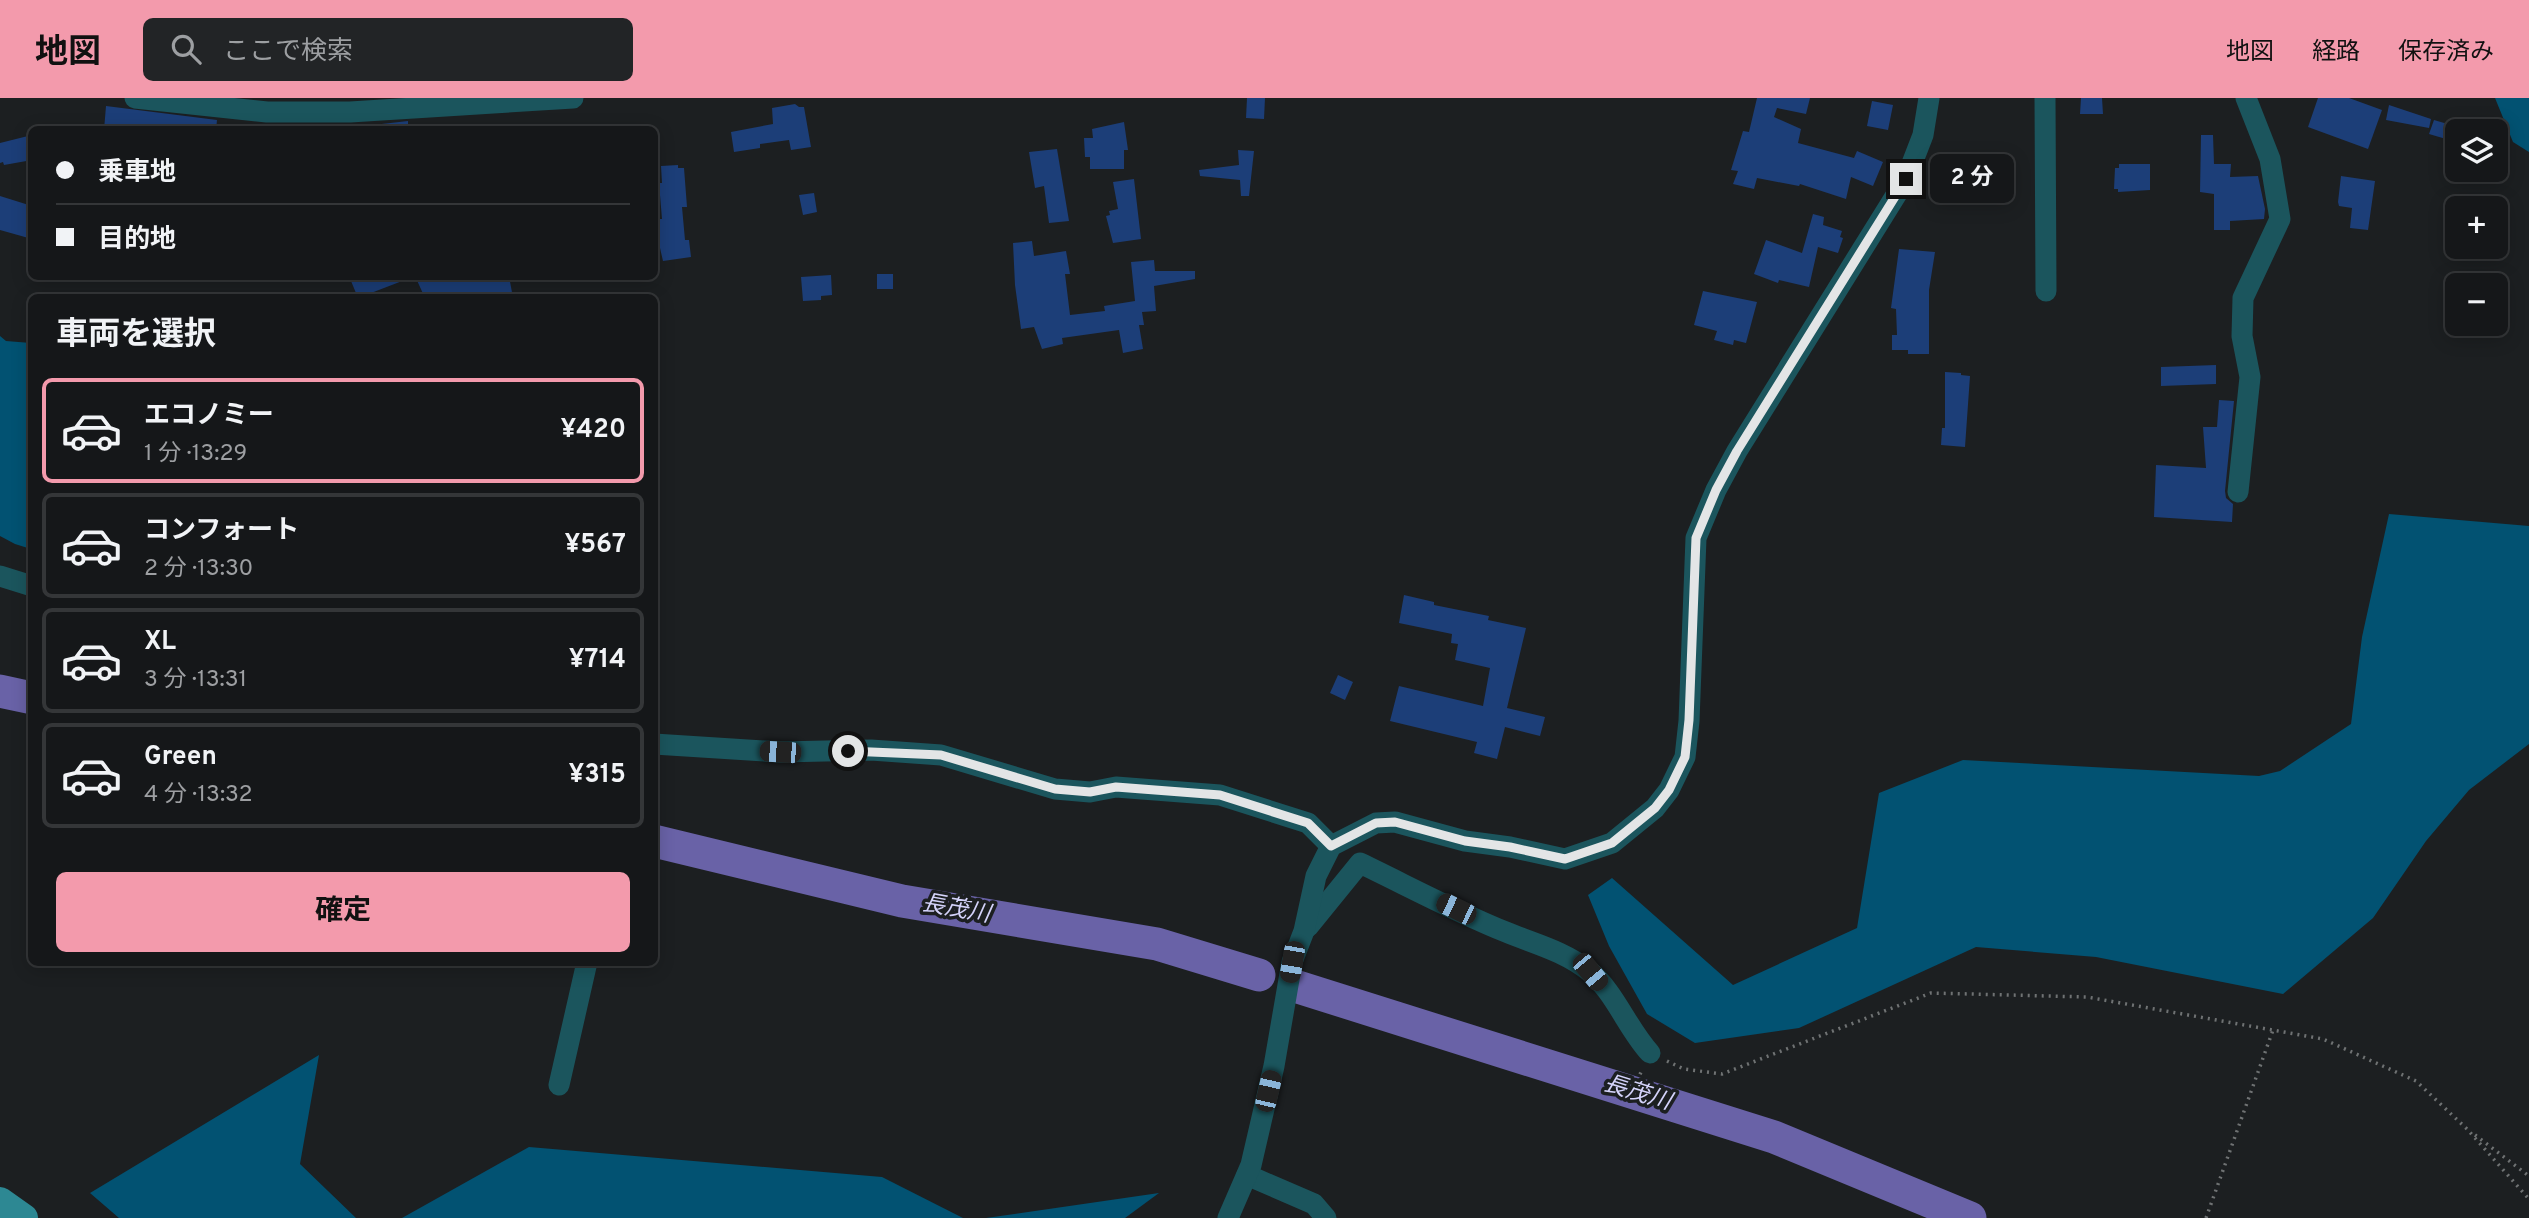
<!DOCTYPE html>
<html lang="ja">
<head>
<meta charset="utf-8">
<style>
	body { margin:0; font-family:Overpass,"Noto Sans JP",sans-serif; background:#222426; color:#f1f3f6; height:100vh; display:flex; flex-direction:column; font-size:26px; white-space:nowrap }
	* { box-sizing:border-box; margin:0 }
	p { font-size:23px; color:#9d9fa2 }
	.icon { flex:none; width:38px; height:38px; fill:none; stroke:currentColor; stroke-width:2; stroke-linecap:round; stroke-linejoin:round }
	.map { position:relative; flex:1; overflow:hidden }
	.details { position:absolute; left:28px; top:196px; width:630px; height:672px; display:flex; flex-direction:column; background:#151719; border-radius:10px; box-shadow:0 4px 18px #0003,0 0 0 2px #343638 }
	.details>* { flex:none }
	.top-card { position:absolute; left:28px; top:28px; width:630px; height:154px; border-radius:10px; box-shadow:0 4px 18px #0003,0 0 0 2px #343638; display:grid; align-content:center; height:154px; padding:0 28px; background:#151719 }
	.buttons { position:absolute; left:2445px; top:21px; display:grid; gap:14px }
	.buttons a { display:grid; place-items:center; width:63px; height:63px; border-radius:10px; background:#151719; box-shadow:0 4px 18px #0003,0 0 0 2px #343638; font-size:35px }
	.end { position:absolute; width:32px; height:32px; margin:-16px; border:9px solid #e3e5e6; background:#111; box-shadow:0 0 0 4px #111 }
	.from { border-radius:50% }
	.bubble { position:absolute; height:49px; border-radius:10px; background:#151719; box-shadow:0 4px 18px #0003,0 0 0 2px #343638; font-size:23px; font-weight:700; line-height:49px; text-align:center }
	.car { position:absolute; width:21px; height:42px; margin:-21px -10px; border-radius:9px; box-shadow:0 0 5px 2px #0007; background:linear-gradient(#222 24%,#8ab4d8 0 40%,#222 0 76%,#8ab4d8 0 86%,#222 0) }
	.top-card b { display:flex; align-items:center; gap:24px; height:66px; font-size:26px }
	.top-card b+b { border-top:2px solid #343638 }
	.top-card i { width:18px; height:18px; background:#f1f3f6 }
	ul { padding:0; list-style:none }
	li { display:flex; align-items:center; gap:21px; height:105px; margin:0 14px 10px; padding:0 14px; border:4px solid #343638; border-radius:10px }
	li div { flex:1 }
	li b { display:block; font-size:26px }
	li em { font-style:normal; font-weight:700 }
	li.selected { border-color:#f39aac }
	li>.icon { width:63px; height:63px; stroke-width:1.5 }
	h2 { padding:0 28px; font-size:32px; line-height:84px }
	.action { display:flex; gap:14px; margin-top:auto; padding:14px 28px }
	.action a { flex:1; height:80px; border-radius:10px; background:#f39aac; color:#111; font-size:28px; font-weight:700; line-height:80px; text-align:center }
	header { display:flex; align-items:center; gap:42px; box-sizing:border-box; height:98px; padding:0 35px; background:#f39aac; color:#111 }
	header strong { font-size:33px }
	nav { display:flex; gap:38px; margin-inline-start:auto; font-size:24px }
	.search { width:490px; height:63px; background:#222426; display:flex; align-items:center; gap:18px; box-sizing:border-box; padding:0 24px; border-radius:10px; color:#9d9fa2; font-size:26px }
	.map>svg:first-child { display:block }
</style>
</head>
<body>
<header>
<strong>地図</strong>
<div class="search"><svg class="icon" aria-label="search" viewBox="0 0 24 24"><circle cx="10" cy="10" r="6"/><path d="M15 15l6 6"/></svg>ここで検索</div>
<nav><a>地図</a><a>経路</a><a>保存済み</a></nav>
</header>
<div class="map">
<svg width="2529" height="1120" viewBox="0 0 2529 1120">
	<rect width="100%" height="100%" fill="#1c1f21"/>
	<!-- forest -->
	<g fill="#025272">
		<path d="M 2495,0 L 2529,0 L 2529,54 L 2513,44 Z"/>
		<path d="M 0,238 L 6,243 L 31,245 L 31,451 L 15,446 L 0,438 Z"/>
		<path d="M 2389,416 L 2529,428 L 2529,646 L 2469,692 L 2426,743 L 2373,820 L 2283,896 L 2096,859 L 1976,849 L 1799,930 L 1695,945 L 1647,916 L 1609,848 L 1588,797 L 1612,780 L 1733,887 L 1857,830 L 1879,695 L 1963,662 L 2259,678 L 2280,673 L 2351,626 L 2362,539 Z"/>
		<path d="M 319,957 L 300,1066 L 356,1120 L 119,1120 L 90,1095 Z"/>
		<path d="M 529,1049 L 882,1079 L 963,1120 L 402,1120 Z"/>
		<path d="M 1159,1095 L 1125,1120 L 986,1120 Z"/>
	</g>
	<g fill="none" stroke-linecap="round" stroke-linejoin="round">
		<!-- river -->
		<g stroke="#6962a7" stroke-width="33">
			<path d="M 0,593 L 32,600"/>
			<path d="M 654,743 L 902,803 L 1157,846 L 1259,877"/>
			<path d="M 1298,889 L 1774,1039 L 1970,1120"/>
		</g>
	</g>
	<!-- building -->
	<g fill="#1c3e78">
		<path d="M 1247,0 L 1265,0 L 1264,21 L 1246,20 Z"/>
		<path d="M 1757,0 L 1810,0 L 1806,16 L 1777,10 L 1774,19 L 1801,31 L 1798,45 L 1854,60 L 1857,53 L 1883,64 L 1873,88 L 1851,79 L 1846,101 L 1800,86 L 1799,88 L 1757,80 L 1754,91 L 1733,86 L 1738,73 L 1731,72 L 1743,33 L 1749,34 Z"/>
		<path d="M 2081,0 L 2102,0 L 2103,16 L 2080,16 Z"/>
		<path d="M 2318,0 L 2349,0 L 2382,12 L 2368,51 L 2308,29 Z"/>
		<path d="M 1872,3 L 1893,7 L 1888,32 L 1867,28 Z"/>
		<path d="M 795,6 L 799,9 L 804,9 L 811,49 L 791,52 L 789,42 L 760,46 L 760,50 L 734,54 L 731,34 L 773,26 L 772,10 Z"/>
		<path d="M 2389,7 L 2431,21 L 2429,30 L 2386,22 Z"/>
		<path d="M 106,8 L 217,22 L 216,32 L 104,32 Z"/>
		<path d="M 2434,22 L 2451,27 L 2446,41 L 2429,36 Z"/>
		<path d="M 408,23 L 408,32 L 364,32 L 364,28 Z"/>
		<path d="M 1124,24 L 1128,52 L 1124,52 L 1124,71 L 1090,71 L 1090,59 L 1085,59 L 1084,40 L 1093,40 L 1092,31 Z"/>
		<path d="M 32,37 L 32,62 L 4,67 L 3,64 L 0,65 L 0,45 Z"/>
		<path d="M 2201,37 L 2213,37 L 2214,66 L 2231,66 L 2230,79 L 2258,78 L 2265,111 L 2264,121 L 2230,123 L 2230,132 L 2214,132 L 2214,96 L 2200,94 Z"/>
		<path d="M 1057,51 L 1069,123 L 1049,125 L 1044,88 L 1035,90 L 1029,54 Z"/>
		<path d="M 1238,52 L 1254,53 L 1249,98 L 1241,98 L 1240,82 L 1200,78 L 1199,72 L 1239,67 Z"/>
		<path d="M 2119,66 L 2150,66 L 2150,92 L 2118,94 L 2118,91 L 2114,91 L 2115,70 L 2119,70 Z"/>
		<path d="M 678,67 L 678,70 L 684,70 L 687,109 L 682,109 L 685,142 L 689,142 L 691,159 L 663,163 L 655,128 L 659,128 L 658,121 L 662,121 L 659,85 L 662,85 L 661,68 Z"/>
		<path d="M 2341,78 L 2375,83 L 2368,132 L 2350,130 L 2352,110 L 2339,108 L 2338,104 Z"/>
		<path d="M 1134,81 L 1141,141 L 1113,145 L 1106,118 L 1110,117 L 1109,113 L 1118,111 L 1113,84 Z"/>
		<path d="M 814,95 L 817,114 L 803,117 L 799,97 Z"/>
		<path d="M 0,98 L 32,108 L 32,141 L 0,132 Z"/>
		<path d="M 1813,116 L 1824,119 L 1823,127 L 1842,133 L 1840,139 L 1843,140 L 1838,155 L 1818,149 L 1809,189 L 1779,182 L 1778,185 L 1754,176 L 1766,142 L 1802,155 Z"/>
		<path d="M 1032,143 L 1034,158 L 1066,153 L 1070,176 L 1065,176 L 1070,217 L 1105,213 L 1104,208 L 1135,203 L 1131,164 L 1154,162 L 1155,173 L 1195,173 L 1195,181 L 1154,188 L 1156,213 L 1142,214 L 1144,227 L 1139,227 L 1143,251 L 1123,255 L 1119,232 L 1062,240 L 1063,246 L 1042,251 L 1034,229 L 1021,231 L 1015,187 L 1013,145 Z"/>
		<path d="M 1899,151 L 1935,154 L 1929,192 L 1929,256 L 1908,256 L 1908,252 L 1892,252 L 1892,237 L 1897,237 L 1896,211 L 1891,210 Z"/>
		<rect x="877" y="176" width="16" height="15"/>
		<path d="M 831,177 L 832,197 L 821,198 L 821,202 L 803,203 L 801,179 Z"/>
		<path d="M 349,178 L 409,178 L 410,180 L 358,200 Z"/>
		<path d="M 415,178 L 509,178 L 513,200 L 425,200 Z"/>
		<path d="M 1703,193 L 1757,204 L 1746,245 L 1734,242 L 1733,247 L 1714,242 L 1717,233 L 1694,227 Z"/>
		<path d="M 2216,267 L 2216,286 L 2161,288 L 2161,269 Z"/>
		<path d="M 1945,274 L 1961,275 L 1961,277 L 1970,278 L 1965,349 L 1941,347 L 1942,330 L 1945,330 Z"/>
		<path d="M 2219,302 L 2234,303 L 2225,393 L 2226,400 L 2233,406 L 2232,424 L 2154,419 L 2156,367 L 2206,370 L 2203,329 L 2217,329 Z"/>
		<path d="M 1404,497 L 1434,504 L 1434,507 L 1489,518 L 1488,522 L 1526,530 L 1507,610 L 1545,619 L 1540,638 L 1505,629 L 1497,661 L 1474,655 L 1477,644 L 1390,623 L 1399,588 L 1483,608 L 1490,570 L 1455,562 L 1458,546 L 1451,545 L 1452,536 L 1399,525 Z"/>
		<path d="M 1338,577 L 1353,584 L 1345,602 L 1330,595 Z"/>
	</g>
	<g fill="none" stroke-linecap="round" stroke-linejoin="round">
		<!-- path -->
		<g stroke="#6f7273" stroke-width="3.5" stroke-dasharray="2 5" stroke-linecap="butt">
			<path d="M 1667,963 L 1684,971 L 1722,976 L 1931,895 L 2087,899 L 2323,941 L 2416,983 L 2467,1031 L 2529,1101"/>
			<path d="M 1634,989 L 1643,970"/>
			<path d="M 2475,1037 L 2529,1078"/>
			<path d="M 2206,1120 L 2273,932"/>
		</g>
		<!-- minor -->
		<g stroke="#1b555d" stroke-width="21">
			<path d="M 135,0 L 267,14 L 350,14 L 573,0"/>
			<path d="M 2045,0 L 2046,193"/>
			<path d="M 2238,394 L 2250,279 L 2242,238 L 2243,200 L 2280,121 L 2270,61 L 2246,0"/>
			<path d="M 0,478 L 32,488"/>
			<path d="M 654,646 L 780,654 L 871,652 L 941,657 L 1055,691 L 1090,694 L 1116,689 L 1220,697 L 1308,725 L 1331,748"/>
			<path d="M 1308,829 L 1360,765 C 1408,788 1456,814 1506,834 C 1535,846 1564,853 1589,873 C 1615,894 1627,930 1650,955"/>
			<path d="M 559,987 L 587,864"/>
			<path d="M 1247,1077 L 1314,1106 L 1326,1120"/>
			<path d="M 1228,1120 L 1251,1067 L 1274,968 L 1292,864 L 1304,833 L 1316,778 L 1331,748 L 1376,725 L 1395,724 L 1465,743 L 1510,749 L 1565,761 L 1612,745 L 1655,710 L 1669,692 L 1685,659 L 1689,623 L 1696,440 L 1716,392 L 1737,353 L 1906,81 L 1923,37 L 1929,0"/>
		</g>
		<!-- major -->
		<path stroke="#2d8893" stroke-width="28" d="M 0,1103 L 24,1120"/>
	</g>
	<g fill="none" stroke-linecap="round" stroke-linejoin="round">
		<!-- route -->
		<path stroke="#e3e5e6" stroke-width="9" d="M 848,653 L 941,657 L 1055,691 L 1090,694 L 1116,689 L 1220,697 L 1308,725 L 1331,748 L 1376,725 L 1395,724 L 1465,743 L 1510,749 L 1565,761 L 1612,745 L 1655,710 L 1669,692 L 1685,659 L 1689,622 L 1696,440 L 1716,392 L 1737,353 L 1906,81"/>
	</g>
	<g text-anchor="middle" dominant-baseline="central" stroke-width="7" stroke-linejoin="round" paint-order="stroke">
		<!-- water labels -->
		<g font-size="23" font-style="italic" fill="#d4d3fa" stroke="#1c1f21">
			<text transform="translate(956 812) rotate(10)">長茂川</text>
			<text transform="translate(1637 996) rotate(17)">長茂川</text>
		</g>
	</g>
</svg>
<div class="buttons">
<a><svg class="icon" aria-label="layers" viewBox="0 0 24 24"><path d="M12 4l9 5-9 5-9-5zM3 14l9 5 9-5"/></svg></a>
<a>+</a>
<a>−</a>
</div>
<i class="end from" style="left:848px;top:653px"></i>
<i class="end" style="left:1906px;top:81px"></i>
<div class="bubble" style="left:1930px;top:56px;width:84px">2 分</div>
<i class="car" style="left:780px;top:654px;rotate:273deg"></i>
<i class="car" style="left:1456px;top:811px;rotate:296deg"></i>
<i class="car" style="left:1292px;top:864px;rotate:190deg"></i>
<i class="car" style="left:1590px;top:874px;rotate:140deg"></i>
<i class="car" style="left:1268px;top:993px;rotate:13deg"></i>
<div class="top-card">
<b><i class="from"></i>乗車地</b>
<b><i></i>目的地</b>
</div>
<section class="details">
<h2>車両を選択</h2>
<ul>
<li class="selected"><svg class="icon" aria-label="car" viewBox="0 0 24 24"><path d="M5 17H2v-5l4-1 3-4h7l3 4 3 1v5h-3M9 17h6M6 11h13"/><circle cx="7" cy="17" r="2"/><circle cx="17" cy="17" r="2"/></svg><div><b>エコノミー</b><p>1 分 · 13:29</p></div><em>¥420</em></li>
<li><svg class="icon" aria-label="car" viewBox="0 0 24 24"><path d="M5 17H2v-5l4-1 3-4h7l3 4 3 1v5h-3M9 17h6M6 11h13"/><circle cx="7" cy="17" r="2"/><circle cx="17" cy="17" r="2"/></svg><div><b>コンフォート</b><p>2 分 · 13:30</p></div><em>¥567</em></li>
<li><svg class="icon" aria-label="car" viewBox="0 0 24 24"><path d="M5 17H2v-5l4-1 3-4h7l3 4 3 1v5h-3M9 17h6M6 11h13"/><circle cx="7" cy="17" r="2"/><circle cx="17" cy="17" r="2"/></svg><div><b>XL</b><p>3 分 · 13:31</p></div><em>¥714</em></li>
<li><svg class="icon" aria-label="car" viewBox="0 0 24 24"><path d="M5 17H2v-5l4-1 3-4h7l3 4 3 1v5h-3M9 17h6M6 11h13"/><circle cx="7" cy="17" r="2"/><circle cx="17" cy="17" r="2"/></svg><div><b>Green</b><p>4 分 · 13:32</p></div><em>¥315</em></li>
</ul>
<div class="action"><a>確定</a></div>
</section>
</div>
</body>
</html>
